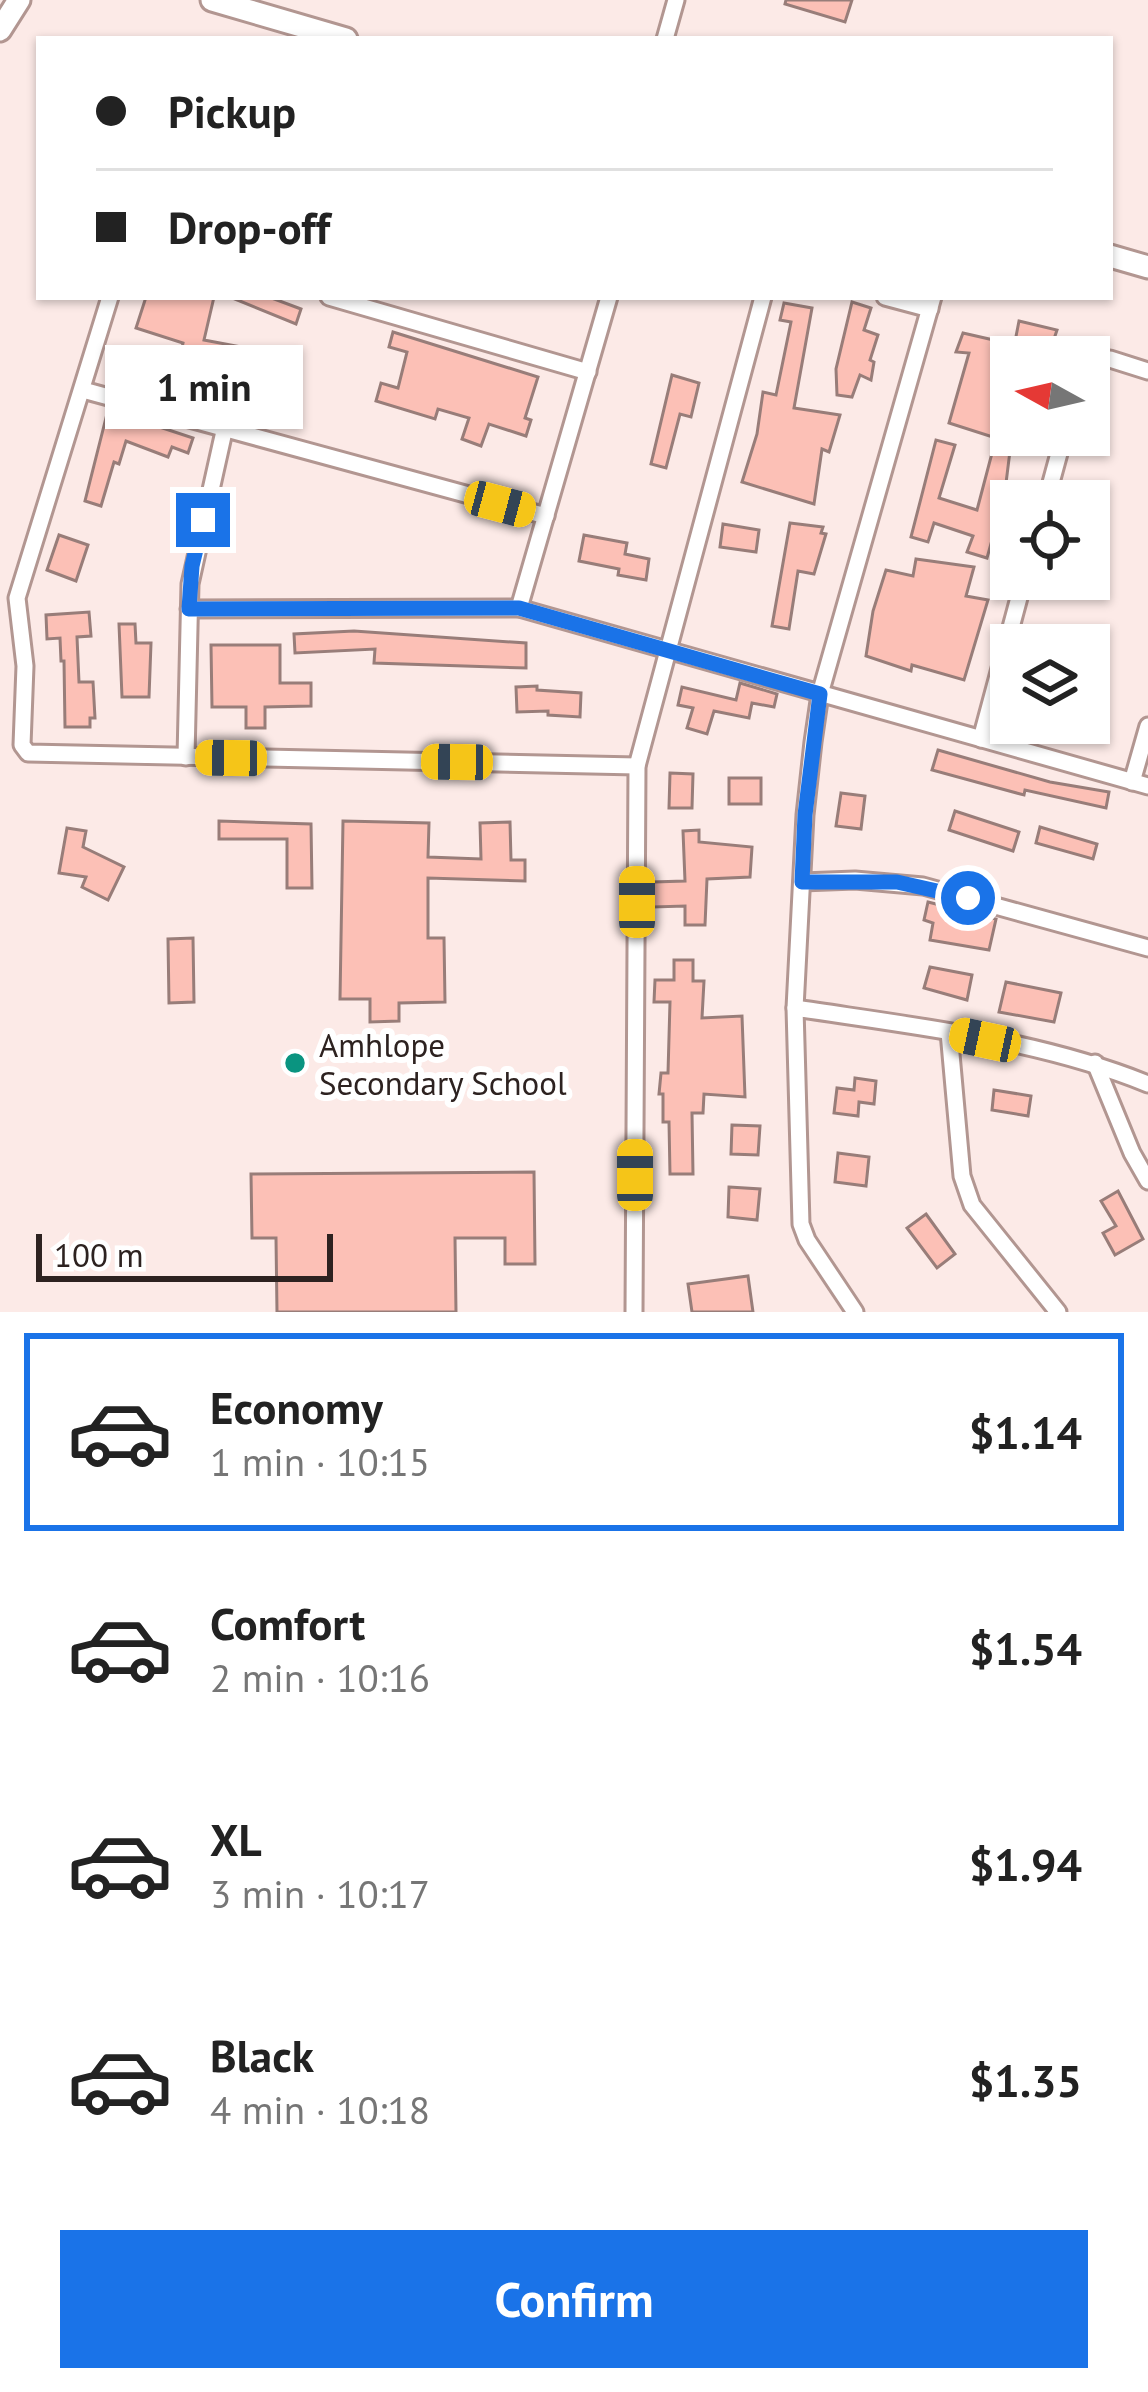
<!DOCTYPE html>
<html lang="en">
<head>
<meta charset="utf-8">
<style>
	body { margin:0; font-family:"PT Sans",sans-serif; background:#f2f2f2; color:#222; height:100vh; display:flex; flex-direction:column; font-size:45px; white-space:nowrap }
	* { box-sizing:border-box; margin:0 }
	p { font-size:39px; color:#767676 }
	.icon { flex:none; width:66px; height:66px; fill:none; stroke:currentColor; stroke-width:2; stroke-linecap:round; stroke-linejoin:round }
	.map { position:relative; height:1312px; overflow:hidden }
	.side { display:flex; flex-direction:column; background:#fff; flex:1 }
	.side>* { flex:none }
	.top-card { position:absolute; left:36px; top:36px; width:1077px; height:264px; border-radius:0px; box-shadow:0 3px 9px #0004; display:grid; align-content:center; height:264px; padding:0 60px; background:#fff }
	.needle { width:78px; rotate:278deg }
	.tools { position:absolute; left:990px; top:336px; display:grid; gap:24px }
	.tools a { display:grid; place-items:center; width:120px; height:120px; border-radius:0px; background:#fff; box-shadow:0 3px 9px #0004; font-size:60px }
	.scale { position:absolute; left:36px; bottom:30px; width:297px; box-sizing:border-box; padding-left:12px; border:6px solid #2d2220; border-top:0; font-size:33px; line-height:42px; white-space:nowrap; color:#2d2220; -webkit-text-stroke:9px #fff; paint-order:stroke }
	.end { position:absolute; width:54px; height:54px; margin:-27px; border:15px solid #1a73e8; background:#fff; box-shadow:0 0 0 6px #fff }
	.from { border-radius:50% }
	.bubble { position:absolute; height:84px; border-radius:0px; background:#fff; box-shadow:0 3px 9px #0004; font-size:39px; font-weight:800; line-height:84px; text-align:center }
	.car { position:absolute; width:36px; height:72px; margin:-36px -18px; border-radius:15px; box-shadow:0 0 9px 3px #0007; background:linear-gradient(#f5c518 24%,#345 0 40%,#f5c518 0 76%,#345 0 86%,#f5c518 0) }
	.top-card b { display:flex; align-items:center; gap:42px; height:114px; font-size:45px }
	.top-card b+b { border-top:3px solid #e0e0e0 }
	.top-card i { width:30px; height:30px; background:#222 }
	ul { padding:21px 0 0; list-style:none }
	li { display:flex; align-items:center; gap:36px; height:198px; margin:0 24px 18px; padding:0 36px; border:6px solid transparent; border-radius:0px }
	li div { flex:1 }
	li b { display:block; font-size:45px }
	li em { font-style:normal; font-weight:800 }
	li.selected { border-color:#1a73e8 }
	li>.icon { width:108px; height:108px; stroke-width:1.5 }
	.primary-button { display:flex; gap:24px; margin-top:auto; padding:24px 60px }
	.primary-button a { flex:1; height:138px; border-radius:0px; background:#1a73e8; color:#fff; font-size:48px; font-weight:800; line-height:138px; text-align:center }
	.map>svg:first-child { display:block }
</style>
</head>
<body>
<div class="map">
<svg width="1148" height="1312" viewBox="0 0 1148 1312">
	<rect width="100%" height="100%" fill="#fceae7"/>
	<!-- building -->
	<g fill="#fcc0b6" stroke="#987d79" stroke-width="3">
		<path d="M 786,0 L 852,0 L 845,22 L 785,4 Z"/>
		<path d="M 146,297 L 214,297 L 204,340 L 289,356 L 286,374 L 201,358 L 199,366 L 179,362 L 183,343 L 136,328 Z"/>
		<path d="M 230,297 L 269,297 L 301,309 L 296,324 Z"/>
		<path d="M 852,302 L 871,308 L 864,330 L 878,335 L 870,360 L 874,362 L 871,380 L 860,375 L 852,397 L 837,395 L 836,369 Z"/>
		<path d="M 784,303 L 812,308 L 794,408 L 840,415 L 829,452 L 822,449 L 814,504 L 742,482 L 757,434 L 763,392 L 776,395 L 791,322 L 780,320 Z"/>
		<path d="M 1019,321 L 1057,330 L 1048,357 L 1012,357 Z"/>
		<path d="M 393,332 L 538,377 L 525,418 L 531,420 L 526,436 L 489,424 L 481,446 L 462,439 L 469,418 L 438,409 L 435,419 L 376,401 L 381,383 L 398,388 L 407,352 L 389,347 Z"/>
		<path d="M 963,333 L 1011,344 L 1011,443 L 1006,483 L 1018,488 L 1002,542 L 992,540 L 987,558 L 967,552 L 973,536 L 934,523 L 928,542 L 911,537 L 936,440 L 955,445 L 939,498 L 977,510 L 996,438 L 949,423 L 969,353 L 956,352 Z"/>
		<path d="M 672,375 L 699,383 L 691,417 L 680,414 L 666,468 L 651,464 Z"/>
		<path d="M 108,410 L 193,438 L 188,453 L 172,447 L 168,457 L 126,441 L 119,464 L 114,462 L 101,506 L 85,501 Z"/>
		<path d="M 790,523 L 823,527 L 821,533 L 826,534 L 814,574 L 798,571 L 789,629 L 772,626 Z"/>
		<path d="M 723,524 L 759,530 L 756,552 L 720,547 Z"/>
		<path d="M 59,535 L 88,545 L 76,581 L 47,570 Z"/>
		<path d="M 584,535 L 627,543 L 625,554 L 649,559 L 646,580 L 618,575 L 619,569 L 579,561 Z"/>
		<path d="M 916,559 L 974,567 L 966,596 L 988,600 L 964,680 L 912,665 L 911,671 L 866,656 L 873,611 L 886,570 L 913,576 Z"/>
		<path d="M 89,612 L 91,636 L 77,637 L 79,682 L 93,682 L 95,718 L 90,718 L 90,727 L 65,727 L 64,661 L 61,661 L 60,638 L 47,639 L 46,615 Z"/>
		<path d="M 119,624 L 135,624 L 136,643 L 151,643 L 149,697 L 122,697 Z"/>
		<path d="M 354,631 L 526,643 L 526,668 L 374,663 L 375,649 L 295,653 L 294,634 Z"/>
		<path d="M 211,645 L 280,645 L 280,683 L 311,683 L 311,706 L 265,707 L 265,728 L 246,728 L 246,707 L 212,707 Z"/>
		<path d="M 740,683 L 777,694 L 774,707 L 752,703 L 749,718 L 714,711 L 707,734 L 687,728 L 693,708 L 678,705 L 682,687 L 736,700 Z"/>
		<path d="M 537,686 L 537,690 L 581,693 L 580,717 L 548,715 L 548,711 L 517,712 L 516,687 Z"/>
		<path d="M 938,750 L 1050,782 L 1109,792 L 1106,808 L 1025,790 L 1024,795 L 932,770 Z"/>
		<path d="M 670,773 L 693,774 L 692,808 L 669,808 Z"/>
		<rect x="729" y="778" width="32" height="26"/>
		<path d="M 841,793 L 865,796 L 861,829 L 836,826 Z"/>
		<path d="M 955,811 L 1019,832 L 1013,851 L 949,830 Z"/>
		<path d="M 219,821 L 311,824 L 312,888 L 287,888 L 287,839 L 219,839 Z"/>
		<path d="M 343,821 L 429,823 L 428,857 L 481,859 L 480,823 L 510,822 L 511,860 L 525,860 L 525,881 L 428,878 L 428,938 L 444,938 L 445,1002 L 399,1003 L 399,1021 L 370,1022 L 370,999 L 340,999 Z"/>
		<path d="M 1040,827 L 1097,844 L 1093,859 L 1036,843 Z"/>
		<path d="M 67,828 L 86,831 L 83,847 L 124,867 L 108,900 L 82,887 L 86,877 L 59,873 Z"/>
		<path d="M 699,830 L 699,842 L 752,847 L 750,877 L 707,879 L 705,925 L 685,925 L 685,906 L 653,907 L 653,882 L 685,881 L 683,831 Z"/>
		<path d="M 928,902 L 996,919 L 989,950 L 930,940 L 933,923 L 924,920 Z"/>
		<path d="M 193,938 L 194,1002 L 169,1003 L 168,939 Z"/>
		<path d="M 674,960 L 693,960 L 693,981 L 704,981 L 702,1018 L 742,1016 L 745,1097 L 704,1094 L 703,1113 L 692,1113 L 693,1174 L 670,1174 L 669,1122 L 663,1122 L 663,1094 L 659,1094 L 661,1073 L 668,1073 L 670,1002 L 654,1002 L 655,980 L 674,980 Z"/>
		<path d="M 930,967 L 972,975 L 967,1000 L 924,988 Z"/>
		<path d="M 1006,982 L 1061,993 L 1054,1022 L 999,1012 Z"/>
		<path d="M 855,1078 L 876,1081 L 874,1104 L 859,1102 L 858,1116 L 834,1113 L 837,1088 L 854,1090 Z"/>
		<path d="M 994,1090 L 1031,1096 L 1028,1116 L 992,1110 Z"/>
		<path d="M 732,1125 L 760,1126 L 758,1155 L 731,1154 Z"/>
		<path d="M 838,1153 L 869,1157 L 866,1186 L 835,1182 Z"/>
		<path d="M 534,1172 L 535,1264 L 505,1264 L 505,1238 L 455,1238 L 456,1312 L 277,1312 L 276,1238 L 252,1238 L 251,1174 Z"/>
		<path d="M 729,1187 L 760,1189 L 757,1220 L 728,1217 Z"/>
		<path d="M 1118,1191 L 1143,1239 L 1115,1255 L 1103,1233 L 1116,1226 L 1101,1201 Z"/>
		<path d="M 926,1214 L 955,1254 L 937,1268 L 907,1228 Z"/>
		<path d="M 748,1276 L 753,1312 L 692,1312 L 688,1284 Z"/>
	</g>
	<g fill="none" stroke-linecap="round" stroke-linejoin="round">
		<!-- street casing -->
		<g stroke="#b29691" stroke-width="21">
			<g id="street">
				<path d="M 665,39 L 676,0"/>
				<path d="M 110,297 L 17,598 L 25,666 L 22,745 L 28,753 L 637,766"/>
				<path d="M 329,297 L 588,372"/>
				<path d="M 885,297 L 930,309"/>
				<path d="M 1089,362 L 1110,359 L 1148,371"/>
				<path d="M 83,390 L 546,516"/>
				<path d="M 1046,501 L 1064,435"/>
				<path d="M 519,608 L 609,297"/>
				<path d="M 189,609 L 519,608 L 1148,786"/>
				<path d="M 981,739 L 1024,579"/>
				<path d="M 186,757 L 190,584 L 225,427"/>
				<path d="M 1132,782 L 1148,726"/>
				<path d="M 802,882 L 855,880 L 923,886 L 1148,948"/>
				<path d="M 795,1008 C 913,1026 1037,1039 1148,1084"/>
				<path d="M 949,1032 L 962,1176 L 972,1205 L 1058,1312"/>
				<path d="M 1095,1063 L 1132,1153 L 1148,1181"/>
				<path d="M 634,1312 L 637,766 L 763,297"/>
				<path d="M 855,1312 L 807,1240 L 801,1224 L 795,1008 L 805,815 L 813,742 L 820,694 L 933,297"/>
			</g>
		</g>
		<!-- secondary casing -->
		<g stroke="#b29691" stroke-width="27">
			<g id="secondary">
				<path d="M 212,0 L 346,39"/>
				<path d="M 0,30 L 19,0"/>
				<path d="M 1110,256 L 1148,267"/>
			</g>
		</g>
		<!-- street -->
		<use href="#street" stroke="#fff" stroke-width="15"/>
		<!-- secondary -->
		<use href="#secondary" stroke="#fff" stroke-width="21"/>
	</g>
	<g fill="none" stroke-linecap="round" stroke-linejoin="round">
		<!-- route -->
		<path stroke="#1a73e8" stroke-width="15" d="M 203,520 L 192,566 L 189,609 L 519,608 L 820,694 L 805,815 L 802,882 L 897,882 L 968,898"/>
	</g>
	<!-- markers -->
	<circle fill="#0a9480" stroke="#fff" stroke-width="4.5" cx="295" cy="1063" r="12"/>
	<g text-anchor="middle" dominant-baseline="central" stroke-width="12" stroke-linejoin="round" paint-order="stroke">
		<!-- poi labels -->
		<g font-size="33" fill="#2d2220" stroke="#fff" text-anchor="start">
			<text x="319" y="1044">Amhlope<tspan x="319" dy="38">Secondary School</tspan></text>
		</g>
	</g>
</svg>
<div class="tools">
<a><svg class="needle" viewBox="-14 -14 28 28"><path d="M0-13l5 13h-10z" fill="#e53935"/><path d="M0 13l5-13h-10z" fill="#767676"/></svg></a>
<a><svg class="icon" aria-label="locate" viewBox="0 0 24 24"><circle cx="12" cy="12" r="6"/><path d="M12 2v4M12 18v4M2 12h4M18 12h4"/></svg></a>
<a><svg class="icon" aria-label="layers" viewBox="0 0 24 24"><path d="M12 4l9 5-9 5-9-5zM3 14l9 5 9-5"/></svg></a>
</div>
<div class="scale">100 m</div>
<i class="end from" style="left:968px;top:898px"></i>
<i class="end" style="left:203px;top:520px"></i>
<div class="bubble" style="left:105px;top:345px;width:198px">1 min</div>
<i class="car" style="left:500px;top:504px;rotate:105deg"></i>
<i class="car" style="left:231px;top:758px;rotate:271deg"></i>
<i class="car" style="left:457px;top:762px;rotate:271deg"></i>
<i class="car" style="left:637px;top:902px;rotate:0deg"></i>
<i class="car" style="left:985px;top:1040px;rotate:282deg"></i>
<i class="car" style="left:635px;top:1175px;rotate:0deg"></i>
<div class="top-card">
<b><i class="from"></i>Pickup</b>
<b><i></i>Drop-off</b>
</div>
</div>
<section class="side">
<ul>
<li class="selected"><svg class="icon" aria-label="car" viewBox="0 0 24 24"><path d="M5 17H2v-5l4-1 3-4h7l3 4 3 1v5h-3M9 17h6M6 11h13"/><circle cx="7" cy="17" r="2"/><circle cx="17" cy="17" r="2"/></svg><div><b>Economy</b><p>1 min · 10:15</p></div><em>$1.14</em></li>
<li><svg class="icon" aria-label="car" viewBox="0 0 24 24"><path d="M5 17H2v-5l4-1 3-4h7l3 4 3 1v5h-3M9 17h6M6 11h13"/><circle cx="7" cy="17" r="2"/><circle cx="17" cy="17" r="2"/></svg><div><b>Comfort</b><p>2 min · 10:16</p></div><em>$1.54</em></li>
<li><svg class="icon" aria-label="car" viewBox="0 0 24 24"><path d="M5 17H2v-5l4-1 3-4h7l3 4 3 1v5h-3M9 17h6M6 11h13"/><circle cx="7" cy="17" r="2"/><circle cx="17" cy="17" r="2"/></svg><div><b>XL</b><p>3 min · 10:17</p></div><em>$1.94</em></li>
<li><svg class="icon" aria-label="car" viewBox="0 0 24 24"><path d="M5 17H2v-5l4-1 3-4h7l3 4 3 1v5h-3M9 17h6M6 11h13"/><circle cx="7" cy="17" r="2"/><circle cx="17" cy="17" r="2"/></svg><div><b>Black</b><p>4 min · 10:18</p></div><em>$1.35</em></li>
</ul>
<div class="primary-button"><a>Confirm</a></div>
</section>
</body>
</html>
